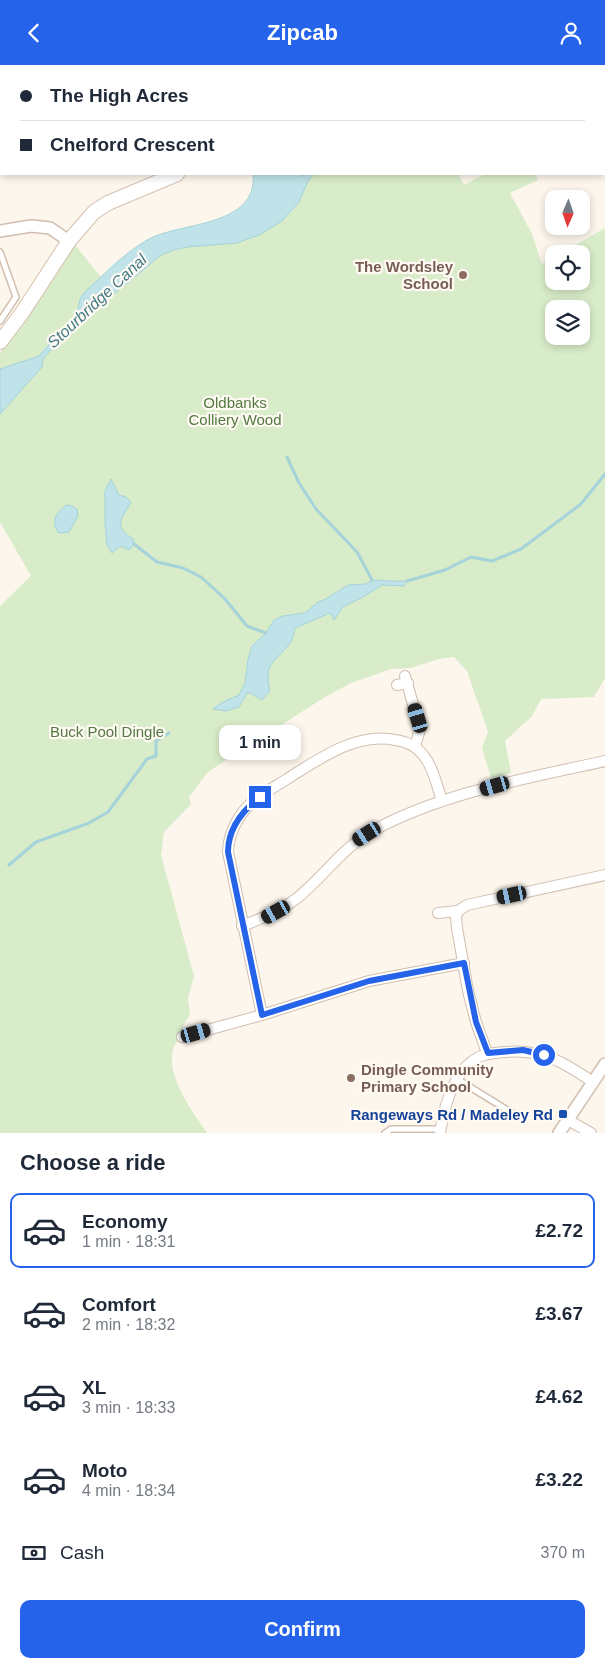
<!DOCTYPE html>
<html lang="en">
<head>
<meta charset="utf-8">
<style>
	body { margin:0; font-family:Arial,sans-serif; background:#f2f2f3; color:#1f2937; height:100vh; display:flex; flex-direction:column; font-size:19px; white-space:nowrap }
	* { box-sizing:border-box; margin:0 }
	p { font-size:16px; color:#747a83 }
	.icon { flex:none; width:28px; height:28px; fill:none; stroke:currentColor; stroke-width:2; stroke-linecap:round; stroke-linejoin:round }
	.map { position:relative; height:1068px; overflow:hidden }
	.side { display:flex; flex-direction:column; background:#fff; flex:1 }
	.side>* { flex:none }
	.banner { position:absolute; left:0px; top:0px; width:605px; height:110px; box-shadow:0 2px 8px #0003; display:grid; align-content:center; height:110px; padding:0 20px; background:#fff }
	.needle { width:32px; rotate:182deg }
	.buttons { position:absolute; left:545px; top:125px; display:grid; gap:10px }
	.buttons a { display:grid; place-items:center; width:45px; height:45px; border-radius:10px; background:#fff; box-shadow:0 2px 8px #0003; font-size:25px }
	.end { position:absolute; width:22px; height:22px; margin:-11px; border:6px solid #2563eb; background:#fff; box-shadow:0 0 0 2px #fff }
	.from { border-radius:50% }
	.bubble { position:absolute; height:35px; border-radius:10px; background:#fff; box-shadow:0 2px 8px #0003; font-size:16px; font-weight:800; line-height:35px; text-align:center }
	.car { position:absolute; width:15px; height:30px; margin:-15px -8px; border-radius:6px; box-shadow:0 0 4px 1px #0007; background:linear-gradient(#222 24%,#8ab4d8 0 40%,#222 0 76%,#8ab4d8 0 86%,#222 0) }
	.banner b { display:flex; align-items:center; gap:18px; height:48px; font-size:19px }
	.banner b+b { border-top:1px solid #e0e1e3 }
	.banner i { width:12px; height:12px; background:#1f2937 }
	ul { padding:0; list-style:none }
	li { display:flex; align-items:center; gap:15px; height:75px; margin:0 10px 8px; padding:0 10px; border:2px solid transparent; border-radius:10px }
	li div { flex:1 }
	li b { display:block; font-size:19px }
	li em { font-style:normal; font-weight:800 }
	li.on { border-color:#2563eb }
	li>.icon { width:45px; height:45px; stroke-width:1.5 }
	h2 { padding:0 20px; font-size:22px; line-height:60px }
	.pay { display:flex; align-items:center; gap:12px; height:55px; padding:0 20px; font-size:19px }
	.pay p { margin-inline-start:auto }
	.cta { display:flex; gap:10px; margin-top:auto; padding:10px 20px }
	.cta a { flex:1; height:58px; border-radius:10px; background:#2563eb; color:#fff; font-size:20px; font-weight:800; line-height:58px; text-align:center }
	header { display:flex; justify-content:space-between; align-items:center; height:65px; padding:0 20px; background:#2563eb; color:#fff; font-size:22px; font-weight:800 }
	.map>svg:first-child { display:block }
</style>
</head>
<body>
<header><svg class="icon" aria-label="back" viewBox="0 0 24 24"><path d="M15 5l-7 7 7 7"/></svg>Zipcab<svg class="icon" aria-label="person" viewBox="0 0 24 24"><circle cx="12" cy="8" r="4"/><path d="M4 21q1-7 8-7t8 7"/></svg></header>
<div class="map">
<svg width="605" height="1068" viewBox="0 0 605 1068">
	<rect width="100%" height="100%" fill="#fdf6ec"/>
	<!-- green -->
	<path fill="#d8ecc9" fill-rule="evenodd" d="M 253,109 L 458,109 L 464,120 L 485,109 L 535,109 L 538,115 L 510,128 L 532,169 L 542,199 L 554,192 L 554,216 L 581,216 L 581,189 L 560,189 L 605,163 L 605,613 L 594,632 L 541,634 L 532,651 L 505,676 L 511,708 L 491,713 L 482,683 L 488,667 L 467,606 L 454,592 L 439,594 L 410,603 L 391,604 L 351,618 L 325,632 L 208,707 L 189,732 L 191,739 L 164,767 L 161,790 L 194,911 L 188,933 L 190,949 L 182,963 L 182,972 C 180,975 176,978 174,981 C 164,1009 192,1046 207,1068 L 0,1068 L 0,541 L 31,511 L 0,457 L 0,288 L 75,180 L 101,212 C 118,197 135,180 156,171 C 185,158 241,161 253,124 C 255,120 254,114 253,109 ZM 554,244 L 581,244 L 581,271 L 554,271 Z"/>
	<!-- water -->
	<g fill="#bfe3e8" stroke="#a5d3da">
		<path d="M 253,109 L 298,109 L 304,111 L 306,109 L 314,109 L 308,116 L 299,137 L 282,156 L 259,170 L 237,178 L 187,182 L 174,185 L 161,190 L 97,243 L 80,251 L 43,294 L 42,302 L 0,349 L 0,304 L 39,291 L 77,248 L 80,234 L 83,229 C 103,210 124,188 149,174 C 181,157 258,162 253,109 Z"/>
		<path d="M 111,414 L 119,430 L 126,432 L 131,437 C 122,454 112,460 133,474 L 134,479 L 129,485 L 120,481 L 112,488 L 107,480 L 105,457 L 105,426 Z"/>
		<path d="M 67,440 L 72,441 L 77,444 L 78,451 L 69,467 L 59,468 C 50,457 56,447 67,440 Z"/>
		<path d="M 372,515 C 384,515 395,517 407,516 L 404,521 L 382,520 L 363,532 L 343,542 L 334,555 L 330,548 L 295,563 C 294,568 293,574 290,578 C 275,598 263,597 270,626 L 262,635 L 248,627 L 239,642 L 226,646 L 213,644 L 223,637 L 239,630 L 245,618 L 248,594 L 252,581 L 266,568 L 274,555 L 283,551 L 305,548 L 318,537 L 326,534 L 348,520 L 366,519 Z"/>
	</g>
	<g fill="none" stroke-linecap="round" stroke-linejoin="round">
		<!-- stream -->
		<g stroke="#a5d3da" stroke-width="3">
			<path d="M 287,392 L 299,418 L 316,444 L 357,487 L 372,515"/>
			<path d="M 134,479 L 157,497 L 183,503 L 201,512 L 225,534 L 247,561 L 266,568"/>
			<path d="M 407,516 L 445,505 L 471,492 L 492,496 L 521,484 L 581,439 L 605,409"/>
			<path d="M 9,800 L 36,777 L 89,758 L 108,747 L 147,694 L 156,691 L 156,676 L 169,668"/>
		</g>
		<!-- service casing -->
		<g stroke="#d1beb0" stroke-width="8">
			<g id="service">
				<path d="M 594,1 L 597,0"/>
				<path d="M 604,20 L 605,19"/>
				<path d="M 0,187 L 16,232 L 0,256"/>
				<path d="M 457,1014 L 517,1051"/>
				<path d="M 385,1068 L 391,1064 L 440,1064"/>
			</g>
		</g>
		<!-- minor casing -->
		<g stroke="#d1beb0" stroke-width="12">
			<g id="minor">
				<path d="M 82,0 L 87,1"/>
				<path d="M 320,0 L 320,1"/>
				<path d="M 405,611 L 420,664 L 415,682"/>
				<path d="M 397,620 L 408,618"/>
				<path d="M 438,848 L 458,846"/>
				<path d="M 242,861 C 261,854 280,846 296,834 C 324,812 343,781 376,764 C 445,727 529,713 605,696"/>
				<path d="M 262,950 L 228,787 C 228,774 233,762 240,751 C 251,734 270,725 287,714 C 319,694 356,667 395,675 C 402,676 410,678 416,683 C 432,695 436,718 442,736"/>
				<path d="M 182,972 L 262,950 L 369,916 L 464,898"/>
				<path d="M 487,988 L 476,957 L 468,926 L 457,863 L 456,852 L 458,846 L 467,840 L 605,810"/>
				<path d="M 568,1055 L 591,1068"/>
				<path d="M 440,1068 C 444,1042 453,1005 479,992 C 487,988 496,988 505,987 C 543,984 563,997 593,1017"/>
			</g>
		</g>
		<!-- tertiary casing -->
		<g stroke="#d1beb0" stroke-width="14">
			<g id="tertiary">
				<path d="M 0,166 L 31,161 L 50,163 L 69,176"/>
				<path d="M 559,1068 L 605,999"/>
			</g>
		</g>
		<!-- secondary casing -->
		<g stroke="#d6c0b0" stroke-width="16">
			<g id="secondary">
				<path d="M 472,1 L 474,0"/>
				<path d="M 0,277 L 22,248 L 69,176 L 94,147 L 108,138 L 177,109"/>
			</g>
		</g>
		<!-- service -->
		<use href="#service" stroke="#fff" stroke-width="5"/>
		<!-- minor -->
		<use href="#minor" stroke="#fff" stroke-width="10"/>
		<!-- tertiary -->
		<use href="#tertiary" stroke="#fff" stroke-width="11"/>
		<!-- secondary -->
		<use href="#secondary" stroke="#fff" stroke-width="14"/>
	</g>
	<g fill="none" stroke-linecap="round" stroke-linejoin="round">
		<!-- route -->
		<path stroke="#2563eb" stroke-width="6" d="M 260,732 C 242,746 228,764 228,787 L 262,950 L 369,916 L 464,898 L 476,957 L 488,988 L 523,985 L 544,990"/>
	</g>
	<!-- markers -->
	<g fill="#8d6e63" stroke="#fffaf3" stroke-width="2">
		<circle cx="463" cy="210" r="5"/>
		<circle cx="351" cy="1013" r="5"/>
	</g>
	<rect fill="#1a4fb4" stroke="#fffaf3" stroke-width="2" x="558" y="1044" width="10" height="10" rx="2.5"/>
	<g text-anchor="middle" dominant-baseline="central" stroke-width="4.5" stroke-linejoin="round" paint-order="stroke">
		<!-- education labels -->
		<g font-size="15" font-weight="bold" fill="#785e54" stroke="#fffaf3" text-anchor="end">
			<text x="453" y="201">The Wordsley<tspan x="453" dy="17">School</tspan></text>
			<text x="361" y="1004" text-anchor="start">Dingle Community<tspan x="361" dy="17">Primary School</tspan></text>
		</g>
		<!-- park labels -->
		<g font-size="15" fill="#537a41" stroke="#fffaf3">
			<text x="235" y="337">Oldbanks<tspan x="235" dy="17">Colliery Wood</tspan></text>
			<text x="107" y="666">Buck Pool Dingle</text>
		</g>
		<!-- transit labels -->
		<g font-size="15" font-weight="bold" fill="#164399" stroke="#fffaf3" text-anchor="end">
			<text x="553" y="1049">Rangeways Rd / Madeley Rd</text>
		</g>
		<!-- water labels -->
		<g font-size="16" font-style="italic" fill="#437c86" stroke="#fffaf3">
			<text transform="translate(97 236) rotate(-43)">Stourbridge Canal</text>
		</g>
	</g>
</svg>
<div class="buttons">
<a><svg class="needle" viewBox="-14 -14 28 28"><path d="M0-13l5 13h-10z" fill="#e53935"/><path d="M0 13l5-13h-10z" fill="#747a83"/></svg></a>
<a><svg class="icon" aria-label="locate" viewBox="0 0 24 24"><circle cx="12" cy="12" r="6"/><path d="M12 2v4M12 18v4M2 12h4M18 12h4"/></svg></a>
<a><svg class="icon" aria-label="layers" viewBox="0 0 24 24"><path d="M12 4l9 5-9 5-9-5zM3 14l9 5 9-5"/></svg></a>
</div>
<i class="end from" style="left:544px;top:990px"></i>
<i class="end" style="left:260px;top:732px"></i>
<div class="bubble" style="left:219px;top:660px;width:82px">1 min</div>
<i class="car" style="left:418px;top:653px;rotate:343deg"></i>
<i class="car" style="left:495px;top:721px;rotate:254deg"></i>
<i class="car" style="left:367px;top:769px;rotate:238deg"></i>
<i class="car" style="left:512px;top:830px;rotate:258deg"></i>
<i class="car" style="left:276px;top:847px;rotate:241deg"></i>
<i class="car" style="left:196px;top:968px;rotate:74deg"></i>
<div class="banner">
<b><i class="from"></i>The High Acres</b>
<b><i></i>Chelford Crescent</b>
</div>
</div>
<section class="side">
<h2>Choose a ride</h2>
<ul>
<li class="on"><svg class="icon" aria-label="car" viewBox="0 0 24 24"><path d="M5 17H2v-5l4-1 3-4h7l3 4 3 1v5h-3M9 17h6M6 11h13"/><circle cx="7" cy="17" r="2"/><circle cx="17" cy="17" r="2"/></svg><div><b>Economy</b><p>1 min · 18:31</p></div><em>£2.72</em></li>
<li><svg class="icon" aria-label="car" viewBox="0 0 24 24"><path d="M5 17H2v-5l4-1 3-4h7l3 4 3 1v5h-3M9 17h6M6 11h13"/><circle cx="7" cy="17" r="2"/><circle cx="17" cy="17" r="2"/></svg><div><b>Comfort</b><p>2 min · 18:32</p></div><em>£3.67</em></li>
<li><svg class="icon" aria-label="car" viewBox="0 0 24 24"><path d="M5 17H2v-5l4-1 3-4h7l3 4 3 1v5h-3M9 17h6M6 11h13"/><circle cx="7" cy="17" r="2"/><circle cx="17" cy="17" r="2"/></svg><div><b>XL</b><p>3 min · 18:33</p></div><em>£4.62</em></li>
<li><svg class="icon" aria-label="car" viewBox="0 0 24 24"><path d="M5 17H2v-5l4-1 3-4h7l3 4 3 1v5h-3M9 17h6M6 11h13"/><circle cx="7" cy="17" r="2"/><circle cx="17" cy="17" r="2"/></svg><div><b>Moto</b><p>4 min · 18:34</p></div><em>£3.22</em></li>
</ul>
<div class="pay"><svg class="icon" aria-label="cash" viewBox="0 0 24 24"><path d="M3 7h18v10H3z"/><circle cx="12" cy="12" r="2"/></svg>Cash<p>370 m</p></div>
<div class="cta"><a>Confirm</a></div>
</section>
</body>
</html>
